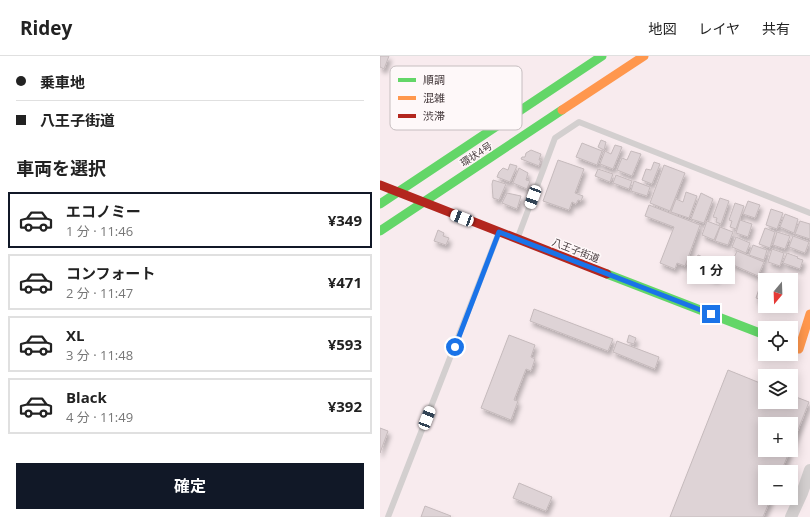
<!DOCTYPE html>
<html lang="ja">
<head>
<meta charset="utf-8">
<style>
	body { margin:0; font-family:"Open Sans","Noto Sans JP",sans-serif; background:#f6f6f6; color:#222; height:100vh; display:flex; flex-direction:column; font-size:15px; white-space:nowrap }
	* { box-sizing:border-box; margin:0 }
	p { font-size:13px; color:#767676 }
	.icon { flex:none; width:22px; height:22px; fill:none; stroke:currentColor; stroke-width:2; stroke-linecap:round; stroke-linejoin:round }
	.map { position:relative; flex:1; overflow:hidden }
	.side { display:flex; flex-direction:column; background:#fff; width:380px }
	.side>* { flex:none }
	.top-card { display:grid; align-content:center; height:88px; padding:0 16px; background:#fff }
	.needle { width:26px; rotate:199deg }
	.fabs { position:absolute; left:378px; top:217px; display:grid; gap:8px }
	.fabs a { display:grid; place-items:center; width:40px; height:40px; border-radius:0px; background:#fff; box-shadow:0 2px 10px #0003; font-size:20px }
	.end { position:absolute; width:18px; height:18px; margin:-9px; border:5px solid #1a73e8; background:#fff; box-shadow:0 0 0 2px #fff }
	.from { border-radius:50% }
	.bubble { position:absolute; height:28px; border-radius:0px; background:#fff; box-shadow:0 2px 10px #0003; font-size:13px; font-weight:700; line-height:28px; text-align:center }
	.car { position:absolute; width:12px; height:24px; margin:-12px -6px; border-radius:5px; box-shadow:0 0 3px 1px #0007; background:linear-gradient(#fff 24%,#345 0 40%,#fff 0 76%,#345 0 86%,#fff 0) }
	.top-card b { display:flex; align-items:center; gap:14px; height:38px; font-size:15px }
	.top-card b+b { border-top:1px solid #e0e0e0 }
	.top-card i { width:10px; height:10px; background:#222 }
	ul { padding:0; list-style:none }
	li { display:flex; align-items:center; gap:12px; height:56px; margin:0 8px 6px; padding:0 8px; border:2px solid #e0e0e0; border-radius:0px }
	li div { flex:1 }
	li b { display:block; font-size:15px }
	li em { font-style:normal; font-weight:700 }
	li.current { border-color:#111827 }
	li>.icon { width:36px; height:36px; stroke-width:1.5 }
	h2 { padding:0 16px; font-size:18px; line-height:48px }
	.primary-button { display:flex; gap:8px; margin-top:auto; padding:8px 16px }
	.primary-button a { flex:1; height:46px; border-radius:0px; background:#111827; color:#fff; font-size:16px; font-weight:700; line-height:46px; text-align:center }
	header { display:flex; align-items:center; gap:24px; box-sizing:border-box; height:56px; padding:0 20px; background:#fff; border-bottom:1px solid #e0e0e0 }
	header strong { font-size:19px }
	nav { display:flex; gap:22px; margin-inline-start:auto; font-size:14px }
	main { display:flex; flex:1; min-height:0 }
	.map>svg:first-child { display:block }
</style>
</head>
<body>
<header>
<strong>Ridey</strong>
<nav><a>地図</a><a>レイヤ</a><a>共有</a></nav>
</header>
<main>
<section class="side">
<div class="top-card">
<b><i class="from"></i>乗車地</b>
<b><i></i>八王子街道</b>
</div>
<h2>車両を選択</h2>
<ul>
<li class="current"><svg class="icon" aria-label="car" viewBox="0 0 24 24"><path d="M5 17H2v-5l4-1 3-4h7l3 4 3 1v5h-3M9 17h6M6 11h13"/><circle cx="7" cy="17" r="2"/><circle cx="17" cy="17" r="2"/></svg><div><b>エコノミー</b><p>1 分 · 11:46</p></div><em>¥349</em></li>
<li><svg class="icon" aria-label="car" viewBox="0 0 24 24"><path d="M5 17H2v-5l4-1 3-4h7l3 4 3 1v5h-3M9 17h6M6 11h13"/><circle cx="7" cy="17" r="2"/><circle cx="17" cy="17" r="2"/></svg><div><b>コンフォート</b><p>2 分 · 11:47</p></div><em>¥471</em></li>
<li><svg class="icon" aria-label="car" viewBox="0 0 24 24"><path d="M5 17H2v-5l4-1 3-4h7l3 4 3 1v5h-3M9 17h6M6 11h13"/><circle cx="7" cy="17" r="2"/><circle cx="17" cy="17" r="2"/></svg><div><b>XL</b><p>3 分 · 11:48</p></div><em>¥593</em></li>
<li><svg class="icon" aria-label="car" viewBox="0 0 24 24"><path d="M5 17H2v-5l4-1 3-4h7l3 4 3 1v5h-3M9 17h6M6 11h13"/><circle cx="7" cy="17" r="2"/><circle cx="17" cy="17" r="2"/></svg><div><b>Black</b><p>4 分 · 11:49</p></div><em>¥392</em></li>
</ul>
<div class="primary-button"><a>確定</a></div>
</section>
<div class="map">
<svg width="430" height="461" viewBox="0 0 430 461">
	<defs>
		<filter id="shadow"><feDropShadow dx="2.5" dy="4.5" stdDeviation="2" flood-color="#0004"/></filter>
	</defs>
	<rect width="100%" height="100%" fill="#f8ebee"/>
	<!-- building -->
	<g fill="#ded3d6" stroke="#c5babc" filter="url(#shadow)">
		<path d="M 0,0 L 9,0 L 4,13 L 0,11 Z"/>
		<path d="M 221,84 L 226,86 L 224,94 L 218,91 Z"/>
		<path d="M 202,87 L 222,95 L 217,109 L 196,101 Z"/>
		<path d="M 235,89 L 242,91 L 233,113 L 220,108 L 225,95 L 231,98 Z"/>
		<path d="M 151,94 L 161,98 L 159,104 L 161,104 L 159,110 L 141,103 L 142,101 L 145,101 L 146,97 Z"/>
		<path d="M 251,95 L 261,98 L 252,120 L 237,114 L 242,102 L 247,104 Z"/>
		<path d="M 178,104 L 204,113 L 195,137 L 203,140 L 201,145 L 198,144 L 196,148 L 192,146 L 189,154 L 163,145 Z"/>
		<path d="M 274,106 L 280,108 L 272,128 L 262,124 L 266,113 L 271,114 Z"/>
		<path d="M 130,108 L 137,110 L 130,126 L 117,121 L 119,116 L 123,112 L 128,114 Z"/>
		<path d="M 284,109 L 305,117 L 290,155 L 270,147 Z"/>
		<path d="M 139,112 L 148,117 L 146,124 L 150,125 L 147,133 L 133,127 Z"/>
		<path d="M 218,113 L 233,118 L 230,126 L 215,120 Z"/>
		<path d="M 236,119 L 252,125 L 249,133 L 233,127 Z"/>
		<path d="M 113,124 L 126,128 L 119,144 L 113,142 L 112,128 Z"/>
		<path d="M 254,125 L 270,131 L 267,140 L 251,135 Z"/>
		<path d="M 306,136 L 317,140 L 309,162 L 291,156 L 296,143 L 303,146 Z"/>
		<path d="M 127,137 L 141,140 L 137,153 L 122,147 Z"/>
		<path d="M 321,137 L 333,143 L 324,167 L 311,163 Z"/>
		<path d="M 340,142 L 349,145 L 341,168 L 336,166 L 337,162 L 333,161 Z"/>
		<path d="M 368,145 L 380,149 L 375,162 L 363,158 Z"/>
		<path d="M 355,147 L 364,150 L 356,173 L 350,171 L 352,165 L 349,164 Z"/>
		<path d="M 269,149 L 320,169 L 305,210 L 297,207 L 295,213 L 280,207 L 294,171 L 265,160 Z"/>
		<path d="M 391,153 L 403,157 L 397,173 L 386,169 Z"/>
		<path d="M 405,158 L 418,163 L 414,177 L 400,171 Z"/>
		<path d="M 360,164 L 372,168 L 368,181 L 356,177 Z"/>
		<path d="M 327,165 L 340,170 L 334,184 L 322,179 Z"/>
		<path d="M 420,165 L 430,168 L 430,183 L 415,178 Z"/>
		<path d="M 340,171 L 353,176 L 348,189 L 335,185 Z"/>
		<path d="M 385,172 L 395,176 L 390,192 L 379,188 Z"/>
		<path d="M 58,174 L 64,177 L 63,180 L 69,182 L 66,189 L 54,185 Z"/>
		<path d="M 397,176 L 410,180 L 405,193 L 393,189 Z"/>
		<path d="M 413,180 L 429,186 L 425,197 L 409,191 Z"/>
		<path d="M 356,181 L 370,187 L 366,197 L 352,191 Z"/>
		<path d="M 373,189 L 387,194 L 384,204 L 369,199 Z"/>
		<path d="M 392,193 L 404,197 L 400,210 L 388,206 Z"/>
		<path d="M 357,195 L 384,206 L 378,220 L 351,208 Z"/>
		<path d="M 407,197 L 418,201 L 417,202 L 423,204 L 420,213 L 403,207 Z"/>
		<path d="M 318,199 L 342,209 L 336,223 L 312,214 Z"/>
		<path d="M 382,224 L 385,225 L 385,245 L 376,242 Z"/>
		<path d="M 154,253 L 233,283 L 228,295 L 150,265 Z"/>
		<path d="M 129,279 L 155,289 L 151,301 L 155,303 L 151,315 L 146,313 L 134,344 L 138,345 L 131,364 L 101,352 Z"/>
		<path d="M 249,279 L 256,282 L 254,288 L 247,286 Z"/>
		<path d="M 237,285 L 279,301 L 275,313 L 233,296 Z"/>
		<path d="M 348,314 L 385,329 L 385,346 L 411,346 L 411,339 L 429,346 L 411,392 L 411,368 L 385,368 L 385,394 L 410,394 L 401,416 L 385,416 L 385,442 L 391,442 L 383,461 L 290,461 Z"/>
		<path d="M 0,372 L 8,375 L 0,397 Z"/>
		<path d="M 139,427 L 172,441 L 166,455 L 133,442 Z"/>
		<path d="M 45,450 L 71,460 L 70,461 L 41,461 Z"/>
	</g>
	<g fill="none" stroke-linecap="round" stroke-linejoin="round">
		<!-- path -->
		<path stroke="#d2cdcd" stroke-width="2.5" stroke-dasharray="2 2" stroke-linecap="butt" d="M 100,21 L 139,36"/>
		<!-- lane -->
		<g stroke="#d3cfcf" stroke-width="6">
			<path d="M 138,181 L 175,82 L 199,66 L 430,157"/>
			<path d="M 8,461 L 119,176"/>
		</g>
		<!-- street -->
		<path stroke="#d3cfcf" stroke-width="12" d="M 411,461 L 422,437 L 430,414"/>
		<!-- fast -->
		<g stroke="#63d668" stroke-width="9">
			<path d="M 0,148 L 222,0"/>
			<path d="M 0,175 L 182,54"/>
			<path d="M 227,218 L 385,279"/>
		</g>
		<!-- slow -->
		<g stroke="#ff974d" stroke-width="9">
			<path d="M 182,54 L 264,0"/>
			<path d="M 419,293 L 430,258"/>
		</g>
		<!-- jam -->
		<path stroke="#b3261e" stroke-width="9" d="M 0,129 L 227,218"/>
	</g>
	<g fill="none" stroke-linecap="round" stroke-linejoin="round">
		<!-- route -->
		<path stroke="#1a73e8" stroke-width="5" d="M 75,291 L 119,176 L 331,258"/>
	</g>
	<g text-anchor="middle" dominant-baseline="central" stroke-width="3" stroke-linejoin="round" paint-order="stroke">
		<!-- street labels -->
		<g font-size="10" fill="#43373a" stroke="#fef8f9">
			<text transform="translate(96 98) rotate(-33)">環状4号</text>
			<text transform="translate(196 194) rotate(21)">八王子街道</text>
		</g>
	</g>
	<!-- legend -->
	<rect x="10" y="10" width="132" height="64" rx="6" fill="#fef8f9" stroke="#c6bec0" stroke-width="1"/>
	<rect x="18" y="22" width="18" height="4" fill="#63d668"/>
	<rect x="18" y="40" width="18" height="4" fill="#ff974d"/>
	<rect x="18" y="58" width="18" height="4" fill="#b3261e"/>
	<g font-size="11" fill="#43373a">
		<text x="43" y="28">順調</text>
		<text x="43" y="46">混雑</text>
		<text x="43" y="64">渋滞</text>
	</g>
</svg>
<div class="fabs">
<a><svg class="needle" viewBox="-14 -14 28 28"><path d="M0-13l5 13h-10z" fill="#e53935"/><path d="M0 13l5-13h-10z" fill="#767676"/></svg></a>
<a><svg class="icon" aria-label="locate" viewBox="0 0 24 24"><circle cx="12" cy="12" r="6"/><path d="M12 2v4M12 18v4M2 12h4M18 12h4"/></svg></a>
<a><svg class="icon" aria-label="layers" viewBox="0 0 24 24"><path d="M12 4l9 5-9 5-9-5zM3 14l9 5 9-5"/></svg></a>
<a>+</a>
<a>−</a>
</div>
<i class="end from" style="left:75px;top:291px"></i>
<i class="end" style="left:331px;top:258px"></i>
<div class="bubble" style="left:307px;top:200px;width:48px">1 分</div>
<i class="car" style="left:153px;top:141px;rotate:200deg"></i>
<i class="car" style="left:82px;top:162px;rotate:291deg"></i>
<i class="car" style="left:47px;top:362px;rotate:21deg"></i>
</div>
</main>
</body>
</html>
